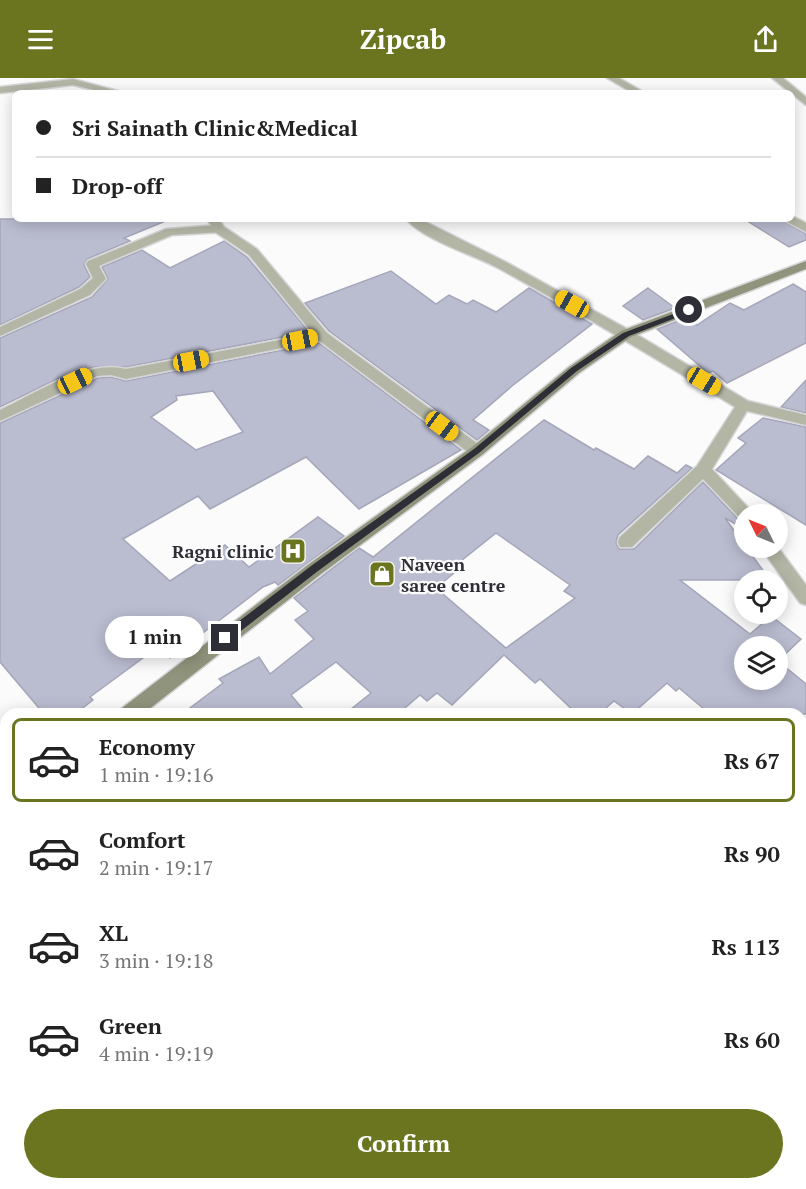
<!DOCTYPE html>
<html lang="en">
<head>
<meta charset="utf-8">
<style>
	body { margin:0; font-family:"PT Serif",serif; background:#f6f6f6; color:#222; height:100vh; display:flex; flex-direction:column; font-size:22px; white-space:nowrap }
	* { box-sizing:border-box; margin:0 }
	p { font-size:20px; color:#767676 }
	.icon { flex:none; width:33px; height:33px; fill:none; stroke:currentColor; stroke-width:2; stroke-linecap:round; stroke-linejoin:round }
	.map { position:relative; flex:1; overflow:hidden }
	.sheet { position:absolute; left:0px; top:630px; width:807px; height:482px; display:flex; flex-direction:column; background:#fff; border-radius:18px 18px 0 0; box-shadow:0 3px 15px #0003 }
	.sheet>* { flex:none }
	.guide { position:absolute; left:12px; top:12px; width:783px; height:132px; border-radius:9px; box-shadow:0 3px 15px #0003; display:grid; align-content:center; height:132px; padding:0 24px; background:#fff }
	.needle { width:39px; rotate:313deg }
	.buttons { position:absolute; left:734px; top:426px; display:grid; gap:12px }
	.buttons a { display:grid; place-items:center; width:54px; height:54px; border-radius:50%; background:#fff; box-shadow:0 3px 15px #0003; font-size:30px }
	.end { position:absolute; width:27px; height:27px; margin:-14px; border:8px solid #2e2e36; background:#fff; box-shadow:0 0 0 3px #fff }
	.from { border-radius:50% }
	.bubble { position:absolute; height:42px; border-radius:21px; background:#fff; box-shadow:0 3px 15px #0003; font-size:20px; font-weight:600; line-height:42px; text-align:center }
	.car { position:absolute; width:18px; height:36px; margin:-18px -9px; border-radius:8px; box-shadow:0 0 4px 2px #0007; background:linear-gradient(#f5c518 24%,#345 0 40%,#f5c518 0 76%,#345 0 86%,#f5c518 0) }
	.guide b { display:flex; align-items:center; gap:21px; height:57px; font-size:22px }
	.guide b+b { border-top:2px solid #e0e0e0 }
	.guide i { width:15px; height:15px; background:#222 }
	ul { padding:10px 0 0; list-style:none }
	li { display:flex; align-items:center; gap:18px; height:84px; margin:0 12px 9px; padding:0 12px; border:3px solid transparent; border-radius:9px }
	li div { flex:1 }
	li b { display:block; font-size:22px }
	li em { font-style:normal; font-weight:600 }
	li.current { border-color:#6b751f }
	li>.icon { width:54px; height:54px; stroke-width:1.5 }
	.action { display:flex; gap:12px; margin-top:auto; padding:12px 24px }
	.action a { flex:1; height:69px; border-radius:36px; background:#6b751f; color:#fff; font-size:24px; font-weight:600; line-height:69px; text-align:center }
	header { display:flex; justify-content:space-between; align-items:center; height:78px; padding:0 24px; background:#6b751f; color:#fff; font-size:27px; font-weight:600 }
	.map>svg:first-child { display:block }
</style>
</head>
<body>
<header><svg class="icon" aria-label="menu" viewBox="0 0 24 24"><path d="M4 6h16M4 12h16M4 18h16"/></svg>Zipcab<svg class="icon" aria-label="share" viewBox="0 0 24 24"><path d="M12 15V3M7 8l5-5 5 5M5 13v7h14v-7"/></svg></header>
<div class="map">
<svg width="806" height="1111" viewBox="0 0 806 1111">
	<rect width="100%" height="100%" fill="#fbfbfb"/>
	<!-- building -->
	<g fill="#babcd0" stroke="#a4a6b9" stroke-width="1.5" fill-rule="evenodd">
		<path d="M 0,141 L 168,141 L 168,142 L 124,160 L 130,163 L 87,181 L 84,187 L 90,199 L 79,209 L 0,247 Z"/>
		<path d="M 744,141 L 780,141 L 806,156 L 806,162 L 789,169 Z"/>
		<path d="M 224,163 L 247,179 L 309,254 L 126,289 L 94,289 L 61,299 L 0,329 L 0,260 L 92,219 L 108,201 L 102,189 L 142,172 L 170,190 Z"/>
		<path d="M 391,193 L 436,226 L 449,217 L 467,226 L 473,222 L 496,234 L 529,210 L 592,246 L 512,308 L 473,342 L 489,352 L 477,362 L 329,253 L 305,225 Z"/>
		<path d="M 793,206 L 806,214 L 806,265 L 727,305 L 713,293 L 708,295 L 657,251 L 688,239 L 697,247 L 730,225 L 744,232 Z"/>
		<path d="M 648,210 L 675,230 L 643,242 L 623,228 Z"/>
		<path d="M 319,265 L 461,372 L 359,431 L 306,379 L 210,431 L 198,418 L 123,461 L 170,503 L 225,467 L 249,489 L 318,439 L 344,458 L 278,507 L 275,504 L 263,509 L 170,580 L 158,569 L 90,619 L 93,622 L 75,636 L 44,636 L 0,584 L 0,345 L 98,300 L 111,299 L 126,303 ZM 213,313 L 243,354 L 196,372 L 151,339 L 177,322 L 176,318 Z"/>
		<path d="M 806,302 L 806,335 L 781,329 Z"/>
		<path d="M 763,340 L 806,349 L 806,447 L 716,392 L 746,365 L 738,360 Z"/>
		<path d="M 544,342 L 594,372 L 596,370 L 634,391 L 648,378 L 677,395 L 686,387 L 692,390 L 618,457 L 616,465 L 619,471 L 634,471 L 703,404 L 738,441 L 744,451 L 725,440 L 770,502 L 680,502 L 750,556 L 771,538 L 801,561 L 778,583 L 806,606 L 806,636 L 710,636 L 679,610 L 676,613 L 667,605 L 632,636 L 614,623 L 599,636 L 577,636 L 540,601 L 535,605 L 504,577 L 452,627 L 437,615 L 427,623 L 420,617 L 398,636 L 345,636 L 371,615 L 336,584 L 291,617 L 307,636 L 182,636 L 223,605 L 219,601 L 259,579 L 270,596 L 314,561 L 295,542 L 308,533 L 294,520 L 359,470 L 373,479 ZM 496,455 L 570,507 L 564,513 L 575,520 L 506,570 L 436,510 L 460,490 L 456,487 ZM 744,568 L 777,568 L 777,602 L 744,602 Z"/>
	</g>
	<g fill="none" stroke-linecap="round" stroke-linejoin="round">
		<!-- minor casing -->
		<g stroke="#d6d6d8" stroke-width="3">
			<g id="minor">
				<path d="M 607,0 L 619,0 L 645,15 L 633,15 Z"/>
				<path d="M 772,0 L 783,0 L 806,19 L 806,27 Z"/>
				<path d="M 792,138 L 806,145 L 806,154 L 782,141 L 792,141 Z"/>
				<path d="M 406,141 L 420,141 L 504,183 L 631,253 L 748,323 L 806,337 L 806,347 L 747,333 L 712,391 L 754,436 L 744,436 L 744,442 L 740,440 L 703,401 L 632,469 L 620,469 L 618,464 L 620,459 L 697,388 L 735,329 C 657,281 578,234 498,190 C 472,176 425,163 406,141 Z"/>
				<path d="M 219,147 L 223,148 L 223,154 L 172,157 L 99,188 L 106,201 L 90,217 L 0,258 L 0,249 L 80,211 L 93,200 L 86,186 L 88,183 L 166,151 Z"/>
				<path d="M 322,254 L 327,255 L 327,261 L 126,301 L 111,297 L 97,298 L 0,343 L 0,332 C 36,315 86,281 126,291 Z"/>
				<path d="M 777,468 L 806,507 L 806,527 L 800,525 L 761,470 Z"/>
				<path d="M 806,677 L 806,698 L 801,700 L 801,679 Z"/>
				<path d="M 306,1106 L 336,1106 L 334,1111 L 304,1111 Z"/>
				<path d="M 366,1106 L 394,1106 L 396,1111 L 368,1111 Z"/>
			</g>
		</g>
		<!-- tertiary casing -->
		<g stroke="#d6d6d8" stroke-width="3">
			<g id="tertiary">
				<path d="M 73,1 L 125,15 L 107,15 L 73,7 L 0,15 L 0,9 Z"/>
				<path d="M 207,141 L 219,141 L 224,149 L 257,171 L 327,255 L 482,369 L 485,373 L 482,377 L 472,377 L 317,261 L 249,177 L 215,154 Z"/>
			</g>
		</g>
		<!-- secondary casing -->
		<g stroke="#d6d6d8" stroke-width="3">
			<g id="secondary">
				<path d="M 806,183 L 806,191 L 631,259 L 579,295 L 482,377 L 321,496 L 143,636 L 119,636 L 122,630 L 309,486 L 472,369 L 569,289 L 621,253 Z"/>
				<path d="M 6,756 L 6,779 L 0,781 L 0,758 Z"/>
			</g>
		</g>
		<!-- minor -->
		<use href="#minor" fill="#b3b6a5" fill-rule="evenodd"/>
		<!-- tertiary -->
		<use href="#tertiary" fill="#b3b6a5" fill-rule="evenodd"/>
		<!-- secondary -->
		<use href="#secondary" fill="#90947c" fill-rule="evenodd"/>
	</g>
	<!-- route -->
	<path fill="#2e2e36" d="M 689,230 L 691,234 L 629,258 L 577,293 L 479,375 L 318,493 L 228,563 L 221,563 L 221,557 L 311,488 L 474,371 L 571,290 L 623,255 Z"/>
	<!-- icons -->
	<defs>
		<g id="hospital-square" transform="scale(1.35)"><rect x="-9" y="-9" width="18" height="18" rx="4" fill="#6b751f" stroke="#fbfbfb"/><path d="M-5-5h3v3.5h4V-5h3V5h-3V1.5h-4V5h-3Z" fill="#fff"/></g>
		<g id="shop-square" transform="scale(1.35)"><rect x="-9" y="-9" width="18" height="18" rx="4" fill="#6b751f" stroke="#fbfbfb"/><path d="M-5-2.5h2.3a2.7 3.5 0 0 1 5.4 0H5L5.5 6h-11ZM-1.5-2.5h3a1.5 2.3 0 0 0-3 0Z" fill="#fff"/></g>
	</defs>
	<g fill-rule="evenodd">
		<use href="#hospital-square" x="293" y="473"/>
		<use href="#shop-square" x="382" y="496"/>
	</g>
	<g text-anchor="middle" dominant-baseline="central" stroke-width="4.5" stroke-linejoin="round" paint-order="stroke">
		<!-- poi labels -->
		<g font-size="18" font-weight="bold" fill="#2e2e36" stroke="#fbfbfb" text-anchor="end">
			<text x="274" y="473">Ragni clinic</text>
			<text x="401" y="486" text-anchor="start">Naveen<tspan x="401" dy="21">saree centre</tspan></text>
		</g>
	</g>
</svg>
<div class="buttons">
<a><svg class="needle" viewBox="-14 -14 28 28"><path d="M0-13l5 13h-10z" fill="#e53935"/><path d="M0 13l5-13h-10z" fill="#767676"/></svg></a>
<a><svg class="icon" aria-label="locate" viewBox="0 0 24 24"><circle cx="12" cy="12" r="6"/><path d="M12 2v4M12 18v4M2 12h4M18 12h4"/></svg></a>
<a><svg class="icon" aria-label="layers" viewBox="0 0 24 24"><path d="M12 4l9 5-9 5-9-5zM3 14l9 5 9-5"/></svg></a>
</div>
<i class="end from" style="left:689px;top:232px"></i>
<i class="end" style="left:225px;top:560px"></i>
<div class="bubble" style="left:105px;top:538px;width:99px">1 min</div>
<i class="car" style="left:572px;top:226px;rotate:299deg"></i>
<i class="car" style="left:300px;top:262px;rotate:79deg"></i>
<i class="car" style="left:191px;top:283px;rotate:79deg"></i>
<i class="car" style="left:75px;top:303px;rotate:65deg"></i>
<i class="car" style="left:704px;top:303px;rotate:121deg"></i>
<i class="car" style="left:442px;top:348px;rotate:127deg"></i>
<div class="guide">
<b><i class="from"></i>Sri Sainath Clinic&amp;Medical</b>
<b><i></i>Drop-off</b>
</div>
<section class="sheet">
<ul>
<li class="current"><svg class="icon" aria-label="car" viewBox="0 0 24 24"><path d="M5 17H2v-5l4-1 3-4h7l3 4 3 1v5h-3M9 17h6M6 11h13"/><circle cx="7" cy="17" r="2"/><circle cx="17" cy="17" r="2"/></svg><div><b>Economy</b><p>1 min · 19:16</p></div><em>Rs 67</em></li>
<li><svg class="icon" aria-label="car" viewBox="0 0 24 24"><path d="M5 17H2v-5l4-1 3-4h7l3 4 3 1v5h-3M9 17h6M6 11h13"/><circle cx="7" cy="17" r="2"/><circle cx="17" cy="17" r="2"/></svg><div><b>Comfort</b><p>2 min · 19:17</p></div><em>Rs 90</em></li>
<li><svg class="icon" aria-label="car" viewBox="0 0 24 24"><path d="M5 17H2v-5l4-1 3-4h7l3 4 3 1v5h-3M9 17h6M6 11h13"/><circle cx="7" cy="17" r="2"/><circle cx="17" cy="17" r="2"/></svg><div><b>XL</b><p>3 min · 19:18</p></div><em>Rs 113</em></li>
<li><svg class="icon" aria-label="car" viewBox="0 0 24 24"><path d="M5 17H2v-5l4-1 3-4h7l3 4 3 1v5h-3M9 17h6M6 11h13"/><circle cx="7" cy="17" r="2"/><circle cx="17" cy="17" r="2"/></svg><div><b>Green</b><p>4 min · 19:19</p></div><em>Rs 60</em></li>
</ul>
<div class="action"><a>Confirm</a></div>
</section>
</div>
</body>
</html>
